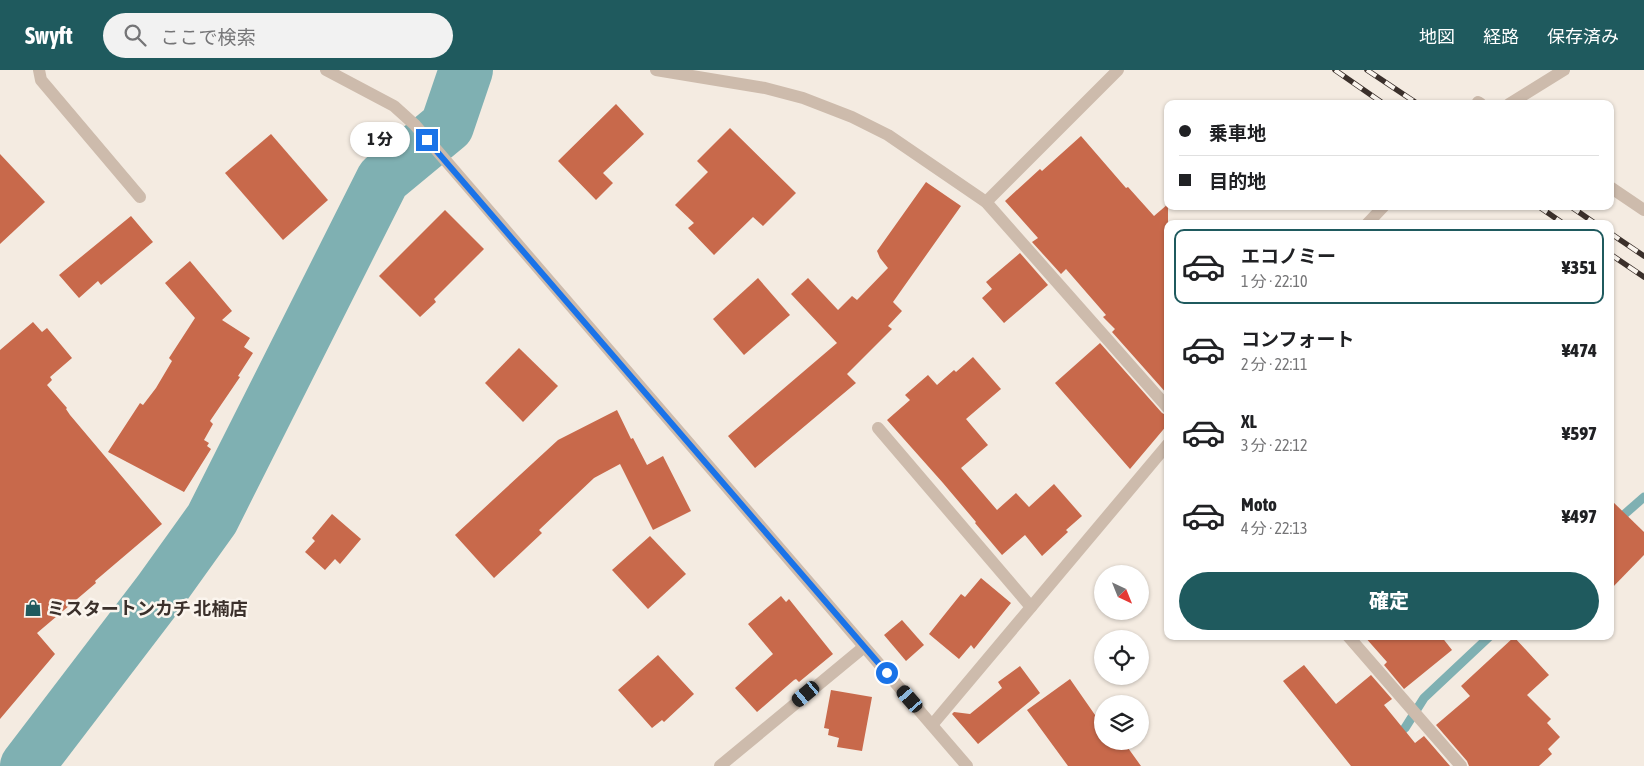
<!DOCTYPE html>
<html lang="ja">
<head>
<meta charset="utf-8">
<style>
	body { margin:0; font-family:"Asap Condensed","Noto Sans JP",sans-serif; background:#f2f2f2; color:#202124; height:100vh; display:flex; flex-direction:column; font-size:19px; white-space:nowrap }
	* { box-sizing:border-box; margin:0 }
	p { font-size:16px; color:#757577 }
	.icon { flex:none; width:28px; height:28px; fill:none; stroke:currentColor; stroke-width:2; stroke-linecap:round; stroke-linejoin:round }
	.map { position:relative; flex:1; overflow:hidden }
	.sheet { position:absolute; left:1164px; top:150px; width:450px; height:420px; display:flex; flex-direction:column; background:#fff; border-radius:10px; box-shadow:0 1px 4px #0004 }
	.sheet>* { flex:none }
	.top-card { position:absolute; left:1164px; top:30px; width:450px; height:110px; border-radius:10px; box-shadow:0 1px 4px #0004; display:grid; align-content:center; height:110px; padding:0 15px; background:#fff }
	.needle { width:32px; rotate:137deg }
	.controls { position:absolute; left:1094px; top:495px; display:grid; gap:10px }
	.controls a { display:grid; place-items:center; width:55px; height:55px; border-radius:50%; background:#fff; box-shadow:0 1px 4px #0004; font-size:25px }
	.end { position:absolute; width:22px; height:22px; margin:-11px; border:6px solid #1a73e8; background:#fff; box-shadow:0 0 0 2px #fff }
	.from { border-radius:50% }
	.bubble { position:absolute; height:35px; border-radius:18px; background:#fff; box-shadow:0 1px 4px #0004; font-size:16px; font-weight:800; line-height:35px; text-align:center }
	.car { position:absolute; width:15px; height:30px; margin:-15px -8px; border-radius:6px; box-shadow:0 0 4px 1px #0007; background:linear-gradient(#222 24%,#8ab4d8 0 40%,#222 0 76%,#8ab4d8 0 86%,#222 0) }
	.top-card b { display:flex; align-items:center; gap:18px; height:48px; font-size:19px }
	.top-card b+b { border-top:1px solid #e0e0e0 }
	.top-card i { width:12px; height:12px; background:#202124 }
	ul { padding:9px 0 0; list-style:none }
	li { display:flex; align-items:center; gap:15px; height:75px; margin:0 10px 8px; padding:0 5px; border:2px solid transparent; border-radius:10px }
	li div { flex:1 }
	li b { display:block; font-size:19px }
	li em { font-style:normal; font-weight:800 }
	li.active { border-color:#1f5a5e }
	li>.icon { width:45px; height:45px; stroke-width:1.5 }
	.button { display:flex; gap:10px; margin-top:auto; padding:10px 15px }
	.button a { flex:1; height:58px; border-radius:30px; background:#1f5a5e; color:#fff; font-size:20px; font-weight:800; line-height:58px; text-align:center }
	header { display:flex; align-items:center; gap:30px; box-sizing:border-box; height:70px; padding:0 25px; background:#1f5a5e; color:#fff }
	header strong { font-size:24px }
	nav { display:flex; gap:28px; margin-inline-start:auto; font-size:18px }
	.search { width:350px; height:45px; background:#f2f2f2; display:flex; align-items:center; gap:12px; box-sizing:border-box; padding:0 18px; border-radius:28px; color:#757577; font-size:19px }
	.map>svg:first-child { display:block }
</style>
</head>
<body>
<header>
<strong>Swyft</strong>
<div class="search"><svg class="icon" aria-label="search" viewBox="0 0 24 24"><circle cx="10" cy="10" r="6"/><path d="M15 15l6 6"/></svg>ここで検索</div>
<nav><a>地図</a><a>経路</a><a>保存済み</a></nav>
</header>
<div class="map">
<svg width="1644" height="696" viewBox="0 0 1644 696">
	<rect width="100%" height="100%" fill="#f4ebe1"/>
	<g fill="none" stroke-linecap="round" stroke-linejoin="round">
		<!-- stream -->
		<g stroke="#7fb0b2" stroke-width="9">
			<path d="M 1610,457 L 1644,427"/>
			<path d="M 1396,666 L 1405,658 L 1424,628 L 1490,566"/>
		</g>
		<!-- river -->
		<path stroke="#7fb0b2" stroke-width="54" d="M 27,696 L 159,523 L 212,449 L 383,109 L 447,56 L 466,0"/>
	</g>
	<!-- building -->
	<g fill="#c8694b">
		<path d="M 616,34 L 644,64 L 603,103 L 613,113 L 596,130 L 558,91 Z"/>
		<path d="M 730,58 L 796,123 L 763,156 L 753,147 L 714,185 L 688,158 L 694,153 L 675,135 L 708,102 L 697,91 Z"/>
		<path d="M 271,64 L 328,130 L 283,170 L 225,103 Z"/>
		<path d="M 1081,66 L 1126,118 L 1128,117 L 1154,146 L 1168,134 L 1168,325 L 1112,262 L 1115,259 L 1103,247 L 1106,245 L 1066,199 L 1061,204 L 1032,172 L 1038,168 L 1005,131 L 1040,99 L 1042,101 Z"/>
		<path d="M 0,84 L 45,132 L 0,174 Z"/>
		<path d="M 926,112 L 961,136 L 893,232 L 902,241 L 888,256 L 892,259 L 847,304 L 856,313 L 755,398 L 728,366 L 837,273 L 791,224 L 808,208 L 838,240 L 852,226 L 857,230 L 888,198 L 880,188 L 877,181 Z"/>
		<path d="M 445,140 L 484,179 L 434,229 L 436,232 L 420,247 L 379,206 Z"/>
		<path d="M 131,146 L 153,172 L 101,215 L 98,211 L 79,228 L 59,205 Z"/>
		<path d="M 1020,183 L 1048,215 L 1004,253 L 982,228 L 992,219 L 986,212 Z"/>
		<path d="M 190,191 L 232,241 L 222,250 L 250,268 L 244,277 L 253,283 L 238,306 L 240,307 L 210,351 L 213,354 L 204,370 L 209,373 L 207,376 L 211,379 L 184,422 L 108,382 L 140,333 L 143,335 L 156,318 L 172,291 L 169,288 L 195,248 L 165,213 Z"/>
		<path d="M 758,208 L 790,245 L 744,285 L 713,249 Z"/>
		<path d="M 33,252 L 42,262 L 47,258 L 72,288 L 50,307 L 52,310 L 47,315 L 67,338 L 66,339 L 70,345 L 162,454 L 95,511 L 96,513 L 37,563 L 55,584 L 0,649 L 0,280 Z"/>
		<path d="M 1100,273 L 1162,343 L 1168,346 L 1168,354 L 1130,399 L 1055,313 Z"/>
		<path d="M 519,278 L 558,316 L 523,352 L 485,313 Z"/>
		<path d="M 973,287 L 1001,319 L 966,349 L 988,375 L 961,398 L 997,440 L 1016,423 L 1029,437 L 1054,414 L 1082,446 L 1066,460 L 1068,462 L 1042,486 L 1025,465 L 1002,485 L 975,453 L 976,452 L 943,413 L 887,350 L 910,330 L 905,325 L 928,305 L 937,315 L 954,300 L 956,302 Z"/>
		<path d="M 617,340 L 631,369 L 633,368 L 647,395 L 663,386 L 691,441 L 653,460 L 620,394 L 594,408 L 539,460 L 542,463 L 494,508 L 455,465 L 558,370 Z"/>
		<path d="M 1610,429 L 1644,462 L 1644,485 L 1610,520 Z"/>
		<path d="M 332,444 L 361,469 L 340,494 L 335,489 L 325,500 L 305,482 L 315,471 L 312,468 Z"/>
		<path d="M 650,466 L 686,504 L 648,539 L 612,500 Z"/>
		<path d="M 981,508 L 1011,533 L 974,579 L 971,575 L 959,589 L 929,564 L 961,524 L 965,527 Z"/>
		<path d="M 781,526 L 786,532 L 789,529 L 833,584 L 799,612 L 796,609 L 794,610 L 757,642 L 735,618 L 773,584 L 748,554 Z"/>
		<path d="M 902,550 L 924,575 L 906,591 L 884,565 Z"/>
		<path d="M 1364,566 L 1441,566 L 1452,580 L 1404,619 L 1384,595 L 1387,592 Z"/>
		<path d="M 1514,567 L 1549,605 L 1527,625 L 1551,649 L 1547,653 L 1560,667 L 1548,679 L 1552,684 L 1539,696 L 1469,696 L 1467,691 L 1436,655 L 1470,626 L 1461,616 Z"/>
		<path d="M 658,585 L 694,624 L 664,652 L 662,650 L 652,658 L 618,620 Z"/>
		<path d="M 1304,595 L 1336,634 L 1371,605 L 1392,629 L 1384,635 L 1415,673 L 1424,666 L 1450,696 L 1351,696 L 1283,611 Z"/>
		<path d="M 1020,596 L 1040,623 L 978,674 L 952,644 L 954,642 L 970,644 L 1002,618 L 998,612 Z"/>
		<path d="M 1070,609 L 1102,655 L 1102,671 L 1123,671 L 1141,696 L 1068,696 L 1027,640 Z"/>
		<path d="M 831,620 L 872,627 L 862,681 L 837,677 L 839,668 L 828,665 L 829,659 L 824,658 Z"/>
	</g>
	<g fill="none" stroke-linecap="round" stroke-linejoin="round">
		<!-- service -->
		<path stroke="#cdbbac" stroke-width="12" d="M 39,0 L 41,10 L 140,127"/>
		<!-- minor -->
		<g stroke="#cdbbac" stroke-width="12">
			<path d="M 656,0 L 765,18 L 803,28 L 852,47 L 888,65 L 986,132 L 1168,338"/>
			<path d="M 1477,34 L 1478,32 L 1481,34"/>
			<path d="M 1509,34 L 1564,0"/>
			<path d="M 1610,117 L 1644,140"/>
			<path d="M 986,132 L 1118,0"/>
			<path d="M 1367,154 L 1384,136"/>
			<path d="M 878,358 L 1031,537"/>
			<path d="M 1348,566 L 1461,696"/>
			<path d="M 932,655 L 1168,374"/>
			<path d="M 720,696 L 864,577"/>
		</g>
		<!-- tertiary -->
		<path stroke="#cdbbac" stroke-width="12" d="M 326,0 L 394,36 L 415,55 L 967,696"/>
		<!-- rail casing -->
		<g stroke="#3b302b" stroke-width="5.5">
			<g id="rail">
				<path d="M 1335,0 L 1384,34"/>
				<path d="M 1367,0 L 1418,34"/>
				<path d="M 1538,136 L 1564,154"/>
				<path d="M 1570,136 L 1596,154"/>
				<path d="M 1610,163 L 1644,186"/>
				<path d="M 1610,184 L 1644,207"/>
			</g>
		</g>
		<!-- rail -->
		<use href="#rail" stroke="#fbf5ee" stroke-width="4" stroke-dasharray="11" stroke-linecap="butt"/>
	</g>
	<g fill="none" stroke-linecap="round" stroke-linejoin="round">
		<!-- route -->
		<path stroke="#1a73e8" stroke-width="6" d="M 427,70 L 887,603"/>
	</g>
	<!-- icons -->
	<defs>
		<g id="shop-bare" transform="scale(1.35)"><path d="M-5-2.5h2.3a2.7 3.5 0 0 1 5.4 0H5L5.5 6h-11ZM-1.5-2.5h3a1.5 2.3 0 0 0-3 0Z" fill="#1f5a5e" stroke="#fbf5ee" stroke-width="2.5" paint-order="stroke"/></g>
	</defs>
	<g fill-rule="evenodd">
		<use href="#shop-bare" x="33" y="538"/>
	</g>
	<g text-anchor="middle" dominant-baseline="central" stroke-width="5" stroke-linejoin="round" paint-order="stroke">
		<!-- poi labels -->
		<g font-size="18" font-weight="bold" fill="#3b302b" stroke="#fbf5ee" text-anchor="start">
			<text x="47" y="538">ミスタートンカチ 北楠店</text>
		</g>
	</g>
</svg>
<div class="controls">
<a><svg class="needle" viewBox="-14 -14 28 28"><path d="M0-13l5 13h-10z" fill="#e53935"/><path d="M0 13l5-13h-10z" fill="#757577"/></svg></a>
<a><svg class="icon" aria-label="locate" viewBox="0 0 24 24"><circle cx="12" cy="12" r="6"/><path d="M12 2v4M12 18v4M2 12h4M18 12h4"/></svg></a>
<a><svg class="icon" aria-label="layers" viewBox="0 0 24 24"><path d="M12 4l9 5-9 5-9-5zM3 14l9 5 9-5"/></svg></a>
</div>
<i class="end from" style="left:887px;top:603px"></i>
<i class="end" style="left:427px;top:70px"></i>
<div class="bubble" style="left:350px;top:52px;width:60px">1 分</div>
<i class="car" style="left:806px;top:624px;rotate:230deg"></i>
<i class="car" style="left:910px;top:629px;rotate:319deg"></i>
<div class="top-card">
<b><i class="from"></i>乗車地</b>
<b><i></i>目的地</b>
</div>
<section class="sheet">
<ul>
<li class="active"><svg class="icon" aria-label="car" viewBox="0 0 24 24"><path d="M5 17H2v-5l4-1 3-4h7l3 4 3 1v5h-3M9 17h6M6 11h13"/><circle cx="7" cy="17" r="2"/><circle cx="17" cy="17" r="2"/></svg><div><b>エコノミー</b><p>1 分 · 22:10</p></div><em>¥351</em></li>
<li><svg class="icon" aria-label="car" viewBox="0 0 24 24"><path d="M5 17H2v-5l4-1 3-4h7l3 4 3 1v5h-3M9 17h6M6 11h13"/><circle cx="7" cy="17" r="2"/><circle cx="17" cy="17" r="2"/></svg><div><b>コンフォート</b><p>2 分 · 22:11</p></div><em>¥474</em></li>
<li><svg class="icon" aria-label="car" viewBox="0 0 24 24"><path d="M5 17H2v-5l4-1 3-4h7l3 4 3 1v5h-3M9 17h6M6 11h13"/><circle cx="7" cy="17" r="2"/><circle cx="17" cy="17" r="2"/></svg><div><b>XL</b><p>3 分 · 22:12</p></div><em>¥597</em></li>
<li><svg class="icon" aria-label="car" viewBox="0 0 24 24"><path d="M5 17H2v-5l4-1 3-4h7l3 4 3 1v5h-3M9 17h6M6 11h13"/><circle cx="7" cy="17" r="2"/><circle cx="17" cy="17" r="2"/></svg><div><b>Moto</b><p>4 分 · 22:13</p></div><em>¥497</em></li>
</ul>
<div class="button"><a>確定</a></div>
</section>
</div>
</body>
</html>
